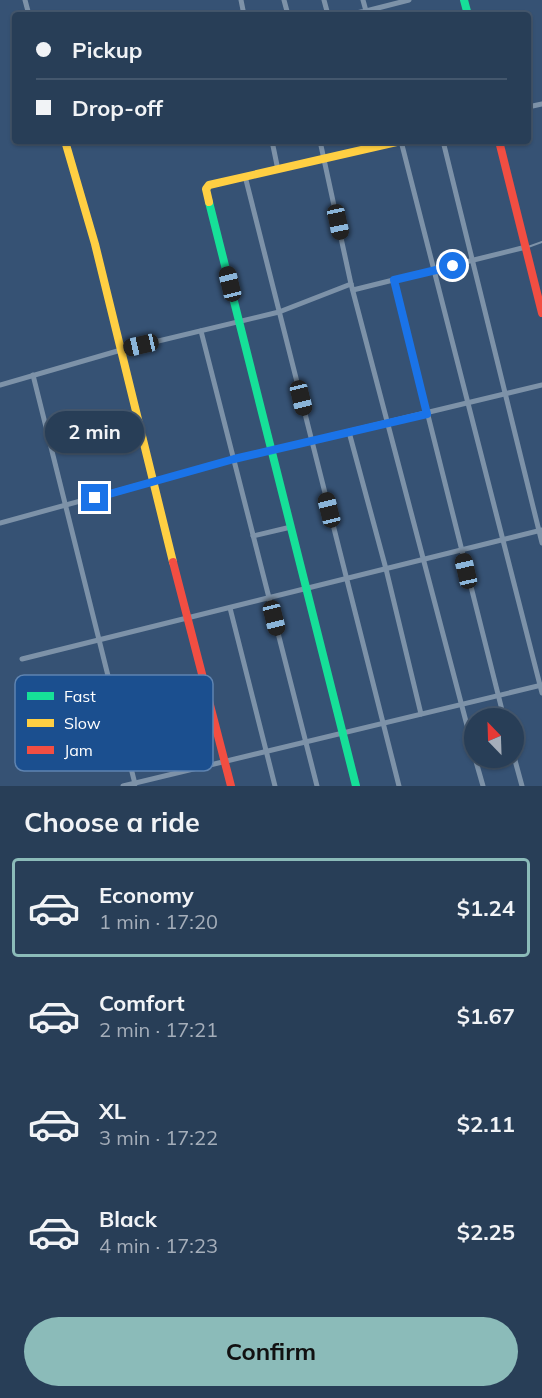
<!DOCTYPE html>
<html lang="en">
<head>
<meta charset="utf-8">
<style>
	body { margin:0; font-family:Mulish,sans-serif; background:#30455d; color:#f1f3f6; height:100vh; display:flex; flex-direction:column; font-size:22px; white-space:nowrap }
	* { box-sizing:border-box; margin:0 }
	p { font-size:20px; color:#a5aeba }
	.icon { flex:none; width:33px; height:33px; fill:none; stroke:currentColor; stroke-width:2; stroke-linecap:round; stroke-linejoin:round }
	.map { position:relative; height:786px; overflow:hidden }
	.sheet { display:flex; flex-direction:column; background:#283e57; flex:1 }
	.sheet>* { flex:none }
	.top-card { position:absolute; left:12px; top:12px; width:519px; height:132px; border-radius:6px; box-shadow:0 2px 4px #0004,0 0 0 2px #44576d; display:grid; align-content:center; height:132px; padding:0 24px; background:#283e57 }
	.needle { width:39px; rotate:337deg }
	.controls { position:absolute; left:464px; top:708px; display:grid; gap:12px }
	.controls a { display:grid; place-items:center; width:60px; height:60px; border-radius:50%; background:#283e57; box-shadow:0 2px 4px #0004,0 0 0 2px #44576d; font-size:30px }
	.end { position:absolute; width:27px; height:27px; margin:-14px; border:8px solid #1a73e8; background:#fff; box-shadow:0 0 0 3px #fff }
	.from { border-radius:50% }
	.bubble { position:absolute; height:42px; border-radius:21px; background:#283e57; box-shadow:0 2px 4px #0004,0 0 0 2px #44576d; font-size:20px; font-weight:700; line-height:42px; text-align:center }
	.car { position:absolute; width:18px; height:36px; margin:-18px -9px; border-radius:8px; box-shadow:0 0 4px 2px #0007; background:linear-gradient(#222 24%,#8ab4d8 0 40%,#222 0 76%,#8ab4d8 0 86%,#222 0) }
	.top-card b { display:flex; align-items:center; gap:21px; height:57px; font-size:22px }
	.top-card b+b { border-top:2px solid #44576d }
	.top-card i { width:15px; height:15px; background:#f1f3f6 }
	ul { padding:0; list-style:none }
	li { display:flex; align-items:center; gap:18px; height:99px; margin:0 12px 9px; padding:0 12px; border:3px solid transparent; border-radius:6px }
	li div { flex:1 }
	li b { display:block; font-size:22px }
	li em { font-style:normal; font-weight:700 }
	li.selected { border-color:#8bbbb9 }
	li>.icon { width:54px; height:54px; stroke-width:1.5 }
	h2 { padding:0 24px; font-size:27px; line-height:72px }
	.action { display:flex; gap:12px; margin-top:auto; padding:12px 24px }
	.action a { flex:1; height:69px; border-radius:36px; background:#8bbbb9; color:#111; font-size:24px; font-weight:700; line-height:69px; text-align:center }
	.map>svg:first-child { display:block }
</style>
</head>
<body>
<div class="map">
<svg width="542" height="786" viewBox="0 0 542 786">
	<rect width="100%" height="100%" fill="#365274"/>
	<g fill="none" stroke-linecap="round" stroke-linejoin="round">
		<!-- lane -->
		<path stroke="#7d92a8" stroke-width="2" d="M 528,247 L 542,242"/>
		<!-- street -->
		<g stroke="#7d92a8" stroke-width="5">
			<path d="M 25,0 L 29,15"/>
			<path d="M 241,0 L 244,15"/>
			<path d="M 284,0 L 288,15"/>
			<path d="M 324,0 L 328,15"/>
			<path d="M 346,15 L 366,11 L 363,0"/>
			<path d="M 367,15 L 366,11 L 409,0"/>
			<path d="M 528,107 L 542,104"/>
			<path d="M 272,141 L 278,170"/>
			<path d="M 320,141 L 351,284 L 474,752"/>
			<path d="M 401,141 L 542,693"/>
			<path d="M 443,141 L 542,543"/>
			<path d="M 245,176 L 399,786"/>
			<path d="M 394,280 L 504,718"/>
			<path d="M 353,290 L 526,247"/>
			<path d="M 201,331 L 317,786"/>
			<path d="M 33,375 L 135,784"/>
			<path d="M 0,385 L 121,350 L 279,312 L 351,284"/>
			<path d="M 349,432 L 386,569 L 421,714"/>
			<path d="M 0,523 L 234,459 L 542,385"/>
			<path d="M 253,536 L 291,527"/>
			<path d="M 230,608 L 275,786"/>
			<path d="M 22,659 L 542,530"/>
			<path d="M 513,753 L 522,786"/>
			<path d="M 475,758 L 483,786"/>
			<path d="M 123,786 L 542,685"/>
		</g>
		<!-- fast -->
		<g stroke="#16e098" stroke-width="8">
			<path d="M 464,0 L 468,15"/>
			<path d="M 209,202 L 356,786"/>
		</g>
		<!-- slow -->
		<g stroke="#ffcf43" stroke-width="8">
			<path d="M 65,141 L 95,244 L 173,562"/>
			<path d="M 209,202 L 206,189 L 209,185 L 401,141"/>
		</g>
		<!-- jam -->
		<g stroke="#f24e42" stroke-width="8">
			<path d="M 499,141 L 542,313"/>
			<path d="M 173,562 L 231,786"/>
		</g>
	</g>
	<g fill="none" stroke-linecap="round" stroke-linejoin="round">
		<!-- route -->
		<path stroke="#1a73e8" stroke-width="8" d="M 95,498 L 234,459 L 427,414 L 394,280 L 453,266"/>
	</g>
	<!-- legend -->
	<rect x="15" y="675" width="198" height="96" rx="9" fill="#1b4f8f" stroke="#5f84b1" stroke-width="1.5"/>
	<rect x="27" y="692" width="27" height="8" fill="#16e098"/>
	<rect x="27" y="719" width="27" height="8" fill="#ffcf43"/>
	<rect x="27" y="746" width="27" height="8" fill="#f24e42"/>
	<g font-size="16" fill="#fff">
		<text x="64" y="702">Fast</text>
		<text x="64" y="729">Slow</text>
		<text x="64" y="756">Jam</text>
	</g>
</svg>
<div class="controls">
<a><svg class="needle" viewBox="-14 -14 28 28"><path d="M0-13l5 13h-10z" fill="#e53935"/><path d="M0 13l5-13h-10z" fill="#a5aeba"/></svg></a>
</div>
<i class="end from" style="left:453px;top:266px"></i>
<i class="end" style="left:95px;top:498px"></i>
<div class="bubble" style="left:45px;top:411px;width:99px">2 min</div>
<i class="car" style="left:338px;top:222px;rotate:168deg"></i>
<i class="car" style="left:230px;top:284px;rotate:346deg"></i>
<i class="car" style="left:141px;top:345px;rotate:257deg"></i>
<i class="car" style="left:301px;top:398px;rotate:166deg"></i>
<i class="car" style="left:329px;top:510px;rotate:346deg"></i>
<i class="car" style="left:466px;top:571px;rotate:347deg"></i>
<i class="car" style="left:274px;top:618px;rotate:166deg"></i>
<div class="top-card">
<b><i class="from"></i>Pickup</b>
<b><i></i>Drop-off</b>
</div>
</div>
<section class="sheet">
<h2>Choose a ride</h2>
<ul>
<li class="selected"><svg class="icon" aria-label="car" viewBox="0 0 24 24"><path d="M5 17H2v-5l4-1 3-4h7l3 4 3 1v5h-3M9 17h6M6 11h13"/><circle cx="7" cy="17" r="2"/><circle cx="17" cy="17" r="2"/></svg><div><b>Economy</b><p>1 min · 17:20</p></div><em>$1.24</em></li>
<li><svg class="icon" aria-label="car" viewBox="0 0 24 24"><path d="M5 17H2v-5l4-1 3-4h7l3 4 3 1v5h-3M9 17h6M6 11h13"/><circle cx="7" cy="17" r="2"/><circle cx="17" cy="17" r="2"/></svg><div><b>Comfort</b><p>2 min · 17:21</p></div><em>$1.67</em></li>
<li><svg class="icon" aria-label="car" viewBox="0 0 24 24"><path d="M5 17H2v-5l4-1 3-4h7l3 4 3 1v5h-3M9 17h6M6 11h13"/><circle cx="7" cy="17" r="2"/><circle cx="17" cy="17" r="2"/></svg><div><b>XL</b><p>3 min · 17:22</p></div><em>$2.11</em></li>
<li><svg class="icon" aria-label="car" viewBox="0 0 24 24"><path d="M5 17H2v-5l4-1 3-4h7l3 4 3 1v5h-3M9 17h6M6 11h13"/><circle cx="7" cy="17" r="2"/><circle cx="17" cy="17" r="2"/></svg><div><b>Black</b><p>4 min · 17:23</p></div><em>$2.25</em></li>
</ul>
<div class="action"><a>Confirm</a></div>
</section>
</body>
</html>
